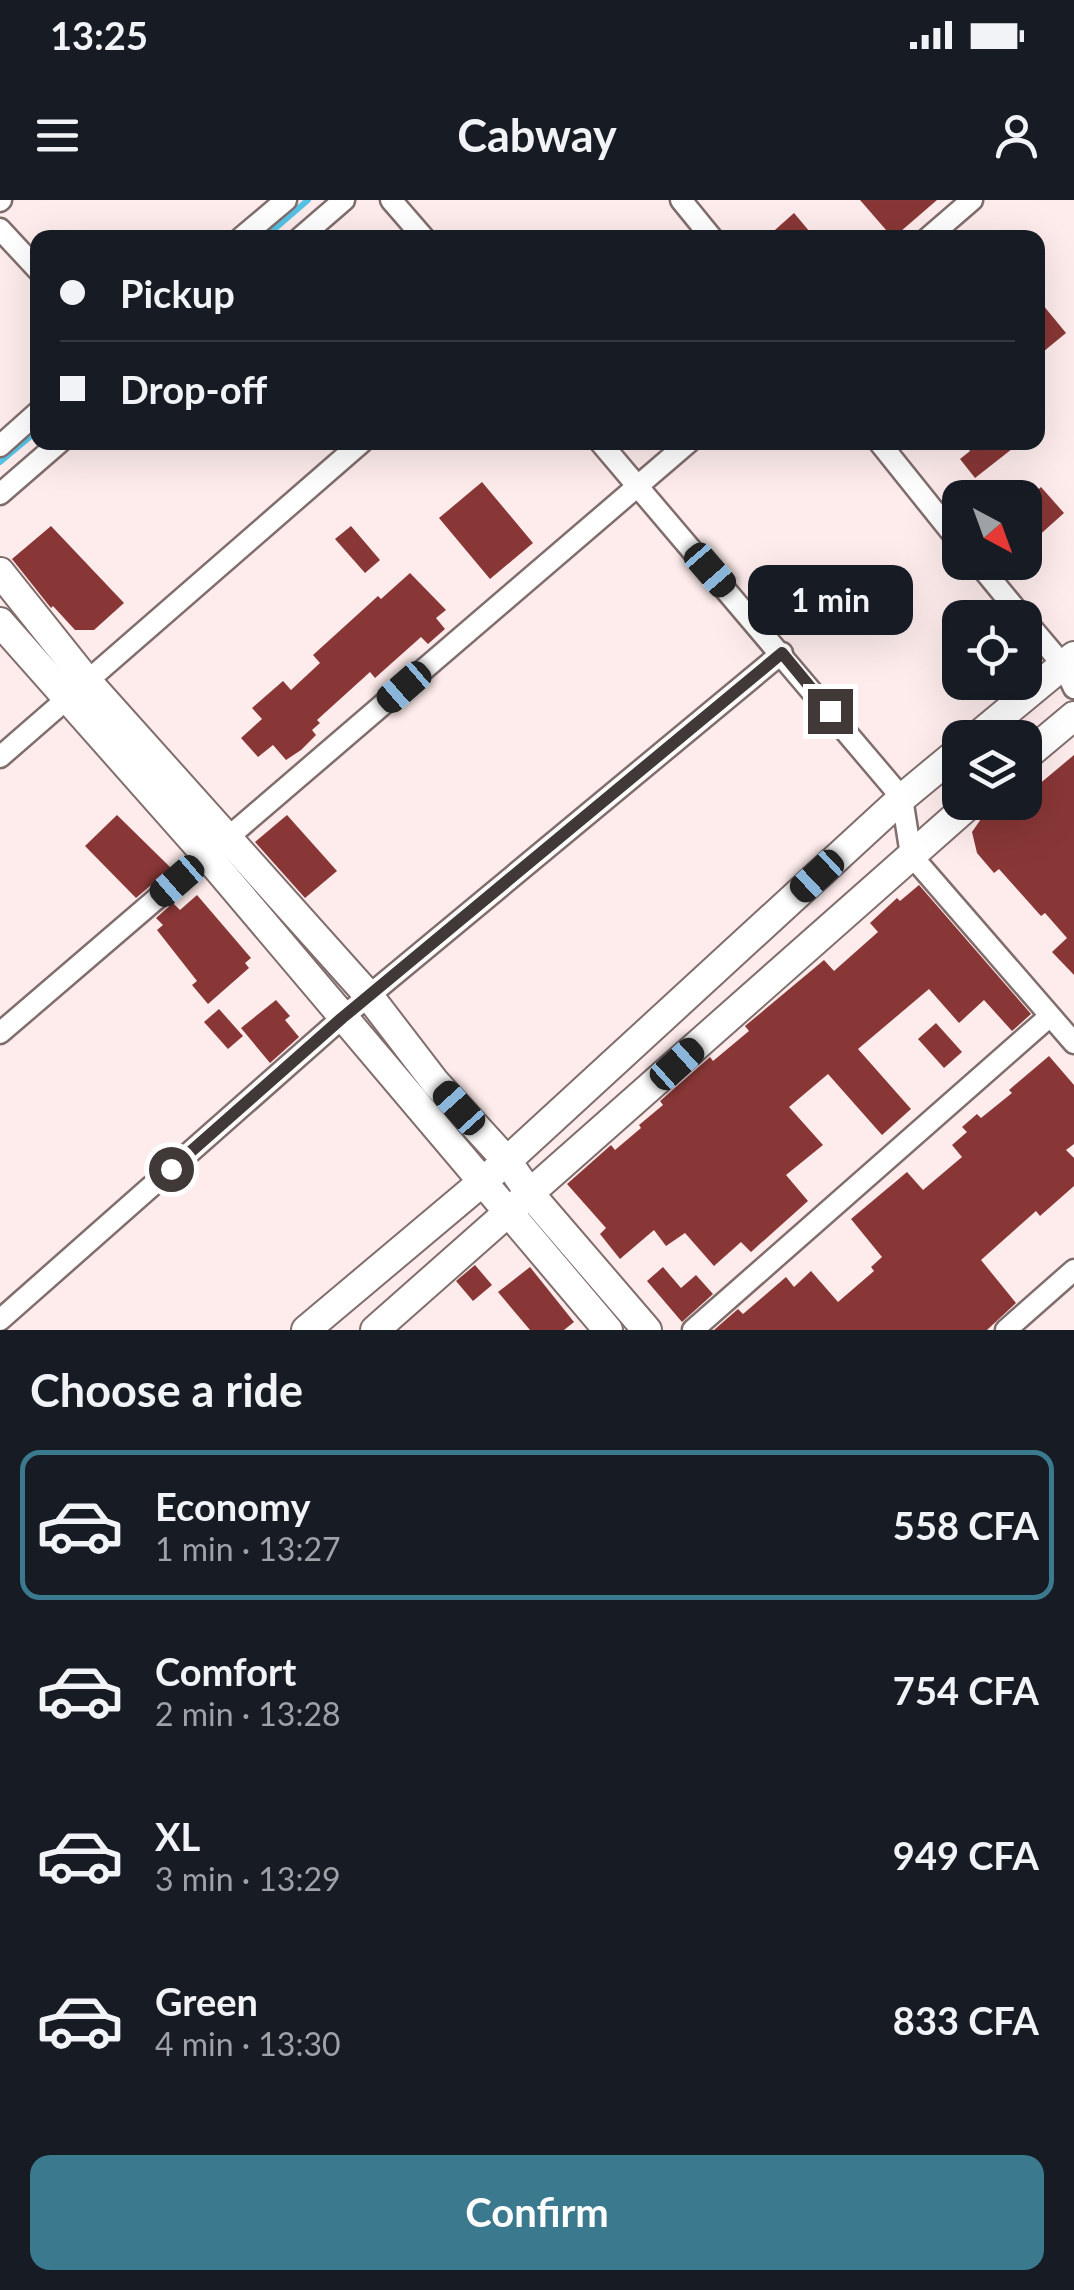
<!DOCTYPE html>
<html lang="en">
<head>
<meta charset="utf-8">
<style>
	body { margin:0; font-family:Lato,sans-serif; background:#242831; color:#f1f3f6; height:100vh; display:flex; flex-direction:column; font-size:38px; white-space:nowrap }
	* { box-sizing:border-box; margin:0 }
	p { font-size:32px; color:#9ea1a6 }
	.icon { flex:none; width:55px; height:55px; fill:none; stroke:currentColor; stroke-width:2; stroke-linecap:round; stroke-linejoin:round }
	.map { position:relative; height:1130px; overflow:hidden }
	.details { display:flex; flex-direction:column; background:#171b24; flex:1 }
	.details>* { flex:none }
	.hud { position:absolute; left:30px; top:30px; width:1015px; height:220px; border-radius:20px; box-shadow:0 10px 40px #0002; display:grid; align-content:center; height:220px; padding:0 30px; background:#171b24 }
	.needle { width:65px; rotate:139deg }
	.tools { position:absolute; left:942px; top:280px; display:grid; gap:20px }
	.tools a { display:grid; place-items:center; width:100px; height:100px; border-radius:20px; background:#171b24; box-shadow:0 10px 40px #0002; font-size:50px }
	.end { position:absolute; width:45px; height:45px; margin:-22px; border:12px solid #413938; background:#fff; box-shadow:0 0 0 5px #fff }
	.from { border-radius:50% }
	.bubble { position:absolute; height:70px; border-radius:20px; background:#171b24; box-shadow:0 10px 40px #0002; font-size:32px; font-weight:700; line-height:70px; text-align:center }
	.car { position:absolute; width:30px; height:60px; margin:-30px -15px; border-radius:12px; box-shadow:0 0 8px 2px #0007; background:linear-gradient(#222 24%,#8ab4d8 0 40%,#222 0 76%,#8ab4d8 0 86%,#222 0) }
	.hud b { display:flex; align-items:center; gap:35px; height:95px; font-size:38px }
	.hud b+b { border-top:2px solid #363941 }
	.hud i { width:25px; height:25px; background:#f1f3f6 }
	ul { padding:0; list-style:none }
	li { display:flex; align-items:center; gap:30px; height:150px; margin:0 20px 15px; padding:0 10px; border:5px solid transparent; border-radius:20px }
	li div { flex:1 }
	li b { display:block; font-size:38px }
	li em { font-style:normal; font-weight:700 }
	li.on { border-color:#3b798e }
	li>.icon { width:90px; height:90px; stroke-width:1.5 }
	h2 { padding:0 30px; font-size:45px; line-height:120px }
	.button { display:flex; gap:20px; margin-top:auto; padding:20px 30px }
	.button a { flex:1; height:115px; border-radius:20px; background:#3b798e; color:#fff; font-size:40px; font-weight:700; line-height:115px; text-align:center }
	.status { display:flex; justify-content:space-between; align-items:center; height:70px; padding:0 50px; background:#171b24; direction:ltr }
	.status svg { height:28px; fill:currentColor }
	header { display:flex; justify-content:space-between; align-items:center; height:130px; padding:0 30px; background:#171b24; font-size:45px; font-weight:700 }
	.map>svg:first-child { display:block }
</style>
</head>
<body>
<div class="status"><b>13:25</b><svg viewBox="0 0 49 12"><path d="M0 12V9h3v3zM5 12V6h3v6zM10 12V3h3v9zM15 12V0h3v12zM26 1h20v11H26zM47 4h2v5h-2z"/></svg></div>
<header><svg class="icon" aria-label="menu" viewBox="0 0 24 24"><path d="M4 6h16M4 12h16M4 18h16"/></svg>Cabway<svg class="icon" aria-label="person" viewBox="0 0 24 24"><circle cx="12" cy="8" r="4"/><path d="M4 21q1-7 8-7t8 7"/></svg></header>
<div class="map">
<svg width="1074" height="1130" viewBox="0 0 1074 1130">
	<rect width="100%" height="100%" fill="#fdeceb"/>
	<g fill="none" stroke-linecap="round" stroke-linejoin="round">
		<!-- stream -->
		<g stroke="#55c1e5" stroke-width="6">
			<path d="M 264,38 L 308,0"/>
			<path d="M 0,262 L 38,230"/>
		</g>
	</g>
	<!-- building -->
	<g fill="#883736">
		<path d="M 860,0 L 937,0 L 893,38 Z"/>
		<path d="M 794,13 L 815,38 L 766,38 Z"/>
		<path d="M 1038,99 L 1066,133 L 1038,156 Z"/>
		<path d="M 964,242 L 1021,242 L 975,278 L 960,259 L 970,251 Z"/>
		<path d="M 482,282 L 533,343 L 490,379 L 439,318 Z"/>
		<path d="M 1041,287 L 1064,313 L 1025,348 L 1025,301 Z"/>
		<path d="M 51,326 L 124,403 L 94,430 L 75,430 L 53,406 L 51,408 L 12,359 Z"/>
		<path d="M 351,326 L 380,360 L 365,373 L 335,339 Z"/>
		<path d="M 410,373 L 446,410 L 436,418 L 445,429 L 428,444 L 421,437 L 375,478 L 370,472 L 317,520 L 320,523 L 312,530 L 316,535 L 301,550 L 286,560 L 273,545 L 258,557 L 241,538 L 262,519 L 252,508 L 283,481 L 291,490 L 320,463 L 313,455 L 378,396 L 381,399 Z"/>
		<path d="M 1074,555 L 1074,775 L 1052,752 L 1067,738 L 1045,713 L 1041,716 L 999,669 L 994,673 L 977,653 L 972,632 L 983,616 L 1001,602 L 1025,602 L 1025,596 Z"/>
		<path d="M 117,615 L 171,668 L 136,698 L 85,646 Z"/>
		<path d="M 287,615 L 337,671 L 305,698 L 255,642 Z"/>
		<path d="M 919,685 L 1031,814 L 1012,831 L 984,800 L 959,823 L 929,789 L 858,849 L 911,909 L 882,935 L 828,874 L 789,907 L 823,945 L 786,975 L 808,1001 L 751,1052 L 741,1042 L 714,1066 L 685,1033 L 666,1046 L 654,1030 L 620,1059 L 600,1034 L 606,1028 L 567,984 L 611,945 L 615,950 L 641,928 L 639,925 L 663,905 L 660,901 L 710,857 L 713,861 L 749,831 L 745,826 L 824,760 L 834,771 L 878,732 L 870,723 L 897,698 L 900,701 Z"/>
		<path d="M 197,695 L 251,758 L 245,763 L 249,768 L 208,804 L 192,785 L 197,781 L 157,730 L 163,725 L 156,718 L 173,703 L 180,710 Z"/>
		<path d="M 276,800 L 290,816 L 285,820 L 299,837 L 270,863 L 241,828 Z"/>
		<path d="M 219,809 L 243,836 L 228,849 L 204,822 Z"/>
		<path d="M 936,823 L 962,852 L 944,868 L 918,839 Z"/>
		<path d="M 1049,856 L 1074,885 L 1074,944 L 1066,950 L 1074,958 L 1074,986 L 1040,1016 L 1036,1011 L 981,1060 L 1016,1103 L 987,1130 L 714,1130 L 738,1109 L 743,1114 L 786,1077 L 794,1087 L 811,1071 L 838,1102 L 874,1071 L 871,1067 L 882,1057 L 851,1019 L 907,972 L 923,990 L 962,957 L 952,945 L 967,932 L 962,927 L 977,914 L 981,918 L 1012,893 L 1009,890 Z"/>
		<path d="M 475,1065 L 492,1085 L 473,1101 L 456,1081 Z"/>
		<path d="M 530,1067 L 574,1122 L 564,1130 L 530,1130 L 498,1092 Z"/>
		<path d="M 663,1067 L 681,1088 L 696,1075 L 713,1094 L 682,1122 L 647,1081 Z"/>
	</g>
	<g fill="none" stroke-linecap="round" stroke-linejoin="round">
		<!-- street casing -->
		<g stroke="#806e6d" stroke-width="25">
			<g id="street">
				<path d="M 391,0 L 424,38"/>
				<path d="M 681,0 L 712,38"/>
				<path d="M 0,1 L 1,0"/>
				<path d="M 0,29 L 38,70"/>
				<path d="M 241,38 L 286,0"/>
				<path d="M 300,38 L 344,0"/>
				<path d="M 928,38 L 972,0"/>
				<path d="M 600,242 L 902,598 L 911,655 L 1074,843"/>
				<path d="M 879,242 L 960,343"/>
				<path d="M 0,246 L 38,212"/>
				<path d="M 0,294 L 60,242"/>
				<path d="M 977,362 L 1023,418"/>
				<path d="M 1025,420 L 1063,465 L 1074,488"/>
				<path d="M 0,557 L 362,242"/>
				<path d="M 0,833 L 689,242"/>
				<path d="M 0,1120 L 342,818 L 782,453"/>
				<path d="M 693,1130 L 1050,816"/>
				<path d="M 1006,1130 L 1074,1070"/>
			</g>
		</g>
		<!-- secondary casing -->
		<g stroke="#806e6d" stroke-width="32">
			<g id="secondary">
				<path d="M 0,372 L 87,481 L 369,796 L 435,882 L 507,961 L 531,995 L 647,1130"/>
				<path d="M 0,422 L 207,656 L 608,1130"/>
				<path d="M 975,538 L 1074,456"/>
				<path d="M 1025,557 L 1074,516"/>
				<path d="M 306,1130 L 507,961 L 902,598 L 960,550"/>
				<path d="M 375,1130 L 972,602"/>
			</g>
		</g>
		<!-- street -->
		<use href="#street" stroke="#fff" stroke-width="20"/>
		<!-- secondary -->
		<use href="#secondary" stroke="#fff" stroke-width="28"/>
	</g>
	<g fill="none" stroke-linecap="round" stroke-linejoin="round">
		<!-- route -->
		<path stroke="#413938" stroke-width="12" d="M 171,969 L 342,818 L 782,453 L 830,511"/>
	</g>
</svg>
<div class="tools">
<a><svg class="needle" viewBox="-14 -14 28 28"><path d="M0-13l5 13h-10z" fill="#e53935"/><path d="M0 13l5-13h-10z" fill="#9ea1a6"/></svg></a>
<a><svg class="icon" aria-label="locate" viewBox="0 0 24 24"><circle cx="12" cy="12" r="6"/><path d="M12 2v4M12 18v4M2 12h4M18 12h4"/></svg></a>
<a><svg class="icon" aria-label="layers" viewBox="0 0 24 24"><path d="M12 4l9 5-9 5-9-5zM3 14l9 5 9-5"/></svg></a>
</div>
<i class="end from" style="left:171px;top:969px"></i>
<i class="end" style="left:830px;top:511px"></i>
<div class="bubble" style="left:748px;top:365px;width:165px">1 min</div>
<i class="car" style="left:710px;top:370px;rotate:139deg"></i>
<i class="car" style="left:404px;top:487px;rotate:229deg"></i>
<i class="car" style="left:817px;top:676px;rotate:227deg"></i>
<i class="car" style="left:177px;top:681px;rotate:229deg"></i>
<i class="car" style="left:677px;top:864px;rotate:48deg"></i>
<i class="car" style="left:459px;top:908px;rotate:318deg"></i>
<div class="hud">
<b><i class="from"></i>Pickup</b>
<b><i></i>Drop-off</b>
</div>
</div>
<section class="details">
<h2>Choose a ride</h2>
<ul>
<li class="on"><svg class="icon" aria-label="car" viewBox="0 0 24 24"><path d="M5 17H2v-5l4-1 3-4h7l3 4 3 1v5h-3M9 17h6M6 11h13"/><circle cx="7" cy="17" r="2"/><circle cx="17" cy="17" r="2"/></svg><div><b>Economy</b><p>1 min · 13:27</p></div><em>558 CFA</em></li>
<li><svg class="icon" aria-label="car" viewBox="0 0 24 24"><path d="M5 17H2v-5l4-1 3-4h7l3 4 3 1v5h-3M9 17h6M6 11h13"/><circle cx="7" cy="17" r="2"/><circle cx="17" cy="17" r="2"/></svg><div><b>Comfort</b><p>2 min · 13:28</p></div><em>754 CFA</em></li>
<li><svg class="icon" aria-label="car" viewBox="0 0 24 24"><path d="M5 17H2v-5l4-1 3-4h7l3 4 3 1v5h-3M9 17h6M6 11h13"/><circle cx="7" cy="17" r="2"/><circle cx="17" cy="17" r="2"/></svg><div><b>XL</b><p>3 min · 13:29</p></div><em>949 CFA</em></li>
<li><svg class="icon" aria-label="car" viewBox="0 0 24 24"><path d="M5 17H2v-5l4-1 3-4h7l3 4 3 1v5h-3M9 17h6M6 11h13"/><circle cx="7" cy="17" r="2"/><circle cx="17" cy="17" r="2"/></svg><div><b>Green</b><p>4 min · 13:30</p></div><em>833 CFA</em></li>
</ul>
<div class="button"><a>Confirm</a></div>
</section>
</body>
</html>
